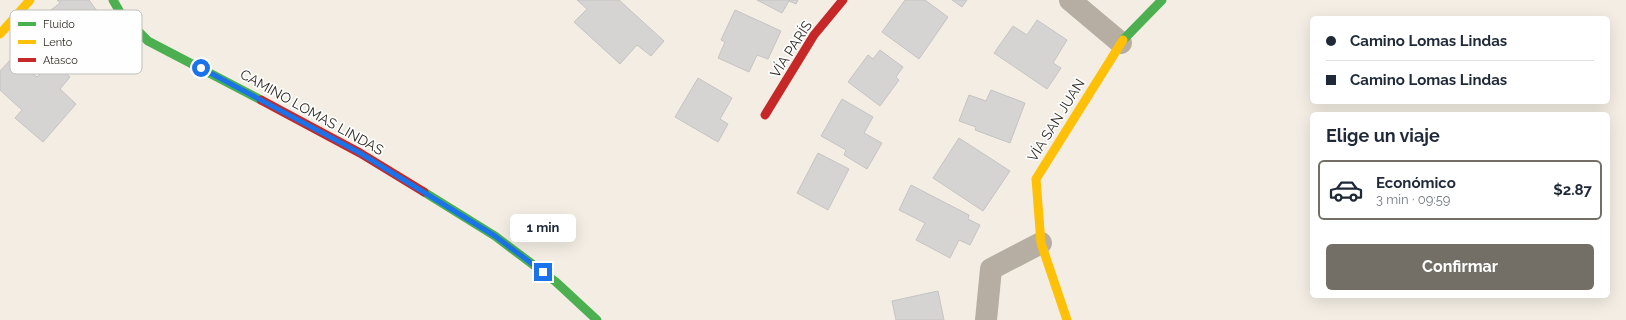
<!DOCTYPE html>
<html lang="es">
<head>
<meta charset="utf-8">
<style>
	body { margin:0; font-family:Raleway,sans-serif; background:#f2f2f3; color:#1f2937; height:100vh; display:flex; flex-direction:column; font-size:15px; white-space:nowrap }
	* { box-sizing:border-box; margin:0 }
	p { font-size:13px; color:#747a83 }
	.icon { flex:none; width:22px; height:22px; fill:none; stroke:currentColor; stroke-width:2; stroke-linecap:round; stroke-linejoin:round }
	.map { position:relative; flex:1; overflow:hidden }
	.details { position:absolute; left:1310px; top:112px; width:300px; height:186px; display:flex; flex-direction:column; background:#fff; border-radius:6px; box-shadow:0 4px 16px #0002 }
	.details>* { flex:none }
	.hud { position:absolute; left:1310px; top:16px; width:300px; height:88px; border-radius:6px; box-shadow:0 4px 16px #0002; display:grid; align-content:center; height:88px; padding:0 16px; background:#fff }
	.end { position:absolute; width:18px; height:18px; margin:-9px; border:5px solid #1a73e8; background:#fff; box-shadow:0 0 0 2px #fff }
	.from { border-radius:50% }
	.bubble { position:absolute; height:28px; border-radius:6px; background:#fff; box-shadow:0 4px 16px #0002; font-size:13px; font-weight:700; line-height:28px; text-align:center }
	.hud b { display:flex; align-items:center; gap:14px; height:38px; font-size:15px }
	.hud b+b { border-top:1px solid #e0e1e3 }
	.hud i { width:10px; height:10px; background:#1f2937 }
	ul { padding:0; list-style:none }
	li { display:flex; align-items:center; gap:12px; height:60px; margin:0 8px 6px; padding:0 8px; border:2px solid #e0e1e3; border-radius:6px }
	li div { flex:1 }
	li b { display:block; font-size:15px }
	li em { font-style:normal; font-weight:700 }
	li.active { border-color:#736f67 }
	li>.icon { width:36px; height:36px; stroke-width:1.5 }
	h2 { padding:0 16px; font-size:18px; line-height:48px }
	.action { display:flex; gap:8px; margin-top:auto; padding:8px 16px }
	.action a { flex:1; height:46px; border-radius:6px; background:#736f67; color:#fff; font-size:16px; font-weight:700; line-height:46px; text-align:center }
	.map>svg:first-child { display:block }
</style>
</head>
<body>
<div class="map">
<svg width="1626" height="320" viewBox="0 0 1626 320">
	<rect width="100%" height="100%" fill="#f3ede3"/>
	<!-- building -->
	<g fill="#d6d4d3" stroke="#c6c4c3">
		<path d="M 57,0 L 89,0 L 108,26 L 75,50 L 47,13 L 60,3 Z"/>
		<path d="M 577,0 L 619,0 L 664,41 L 651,56 L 637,45 L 620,64 L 574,22 L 587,9 Z"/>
		<path d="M 757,0 L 798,0 L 796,4 L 789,1 L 782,13 Z"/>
		<path d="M 905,0 L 925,0 L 948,17 L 919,59 L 882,32 Z"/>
		<path d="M 952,0 L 967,0 L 962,7 Z"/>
		<path d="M 735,10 L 781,31 L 768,59 L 757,55 L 749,72 L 718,58 L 725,42 L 721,40 Z"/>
		<path d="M 1037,20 L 1067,40 L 1053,63 L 1061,68 L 1047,89 L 994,53 L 1013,26 L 1027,35 Z"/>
		<path d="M 880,50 L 903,67 L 896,77 L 899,80 L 880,106 L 848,82 L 868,55 L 873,59 Z"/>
		<path d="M 13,57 L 37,77 L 52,61 L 70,77 L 60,89 L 76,104 L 43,142 L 15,118 L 22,110 L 0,90 L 0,71 Z"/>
		<path d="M 698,78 L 732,98 L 720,119 L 728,124 L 718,142 L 675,117 Z"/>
		<path d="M 991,90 L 1025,103 L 1010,143 L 975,130 L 976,127 L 959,121 L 969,95 L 986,101 Z"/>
		<path d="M 842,99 L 873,117 L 864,133 L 882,143 L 867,169 L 844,155 L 846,150 L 821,136 Z"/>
		<path d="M 959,138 L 1010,171 L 983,211 L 933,178 Z"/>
		<path d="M 818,153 L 849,169 L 828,210 L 797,193 Z"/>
		<path d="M 911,185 L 969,215 L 968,219 L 980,225 L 970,245 L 959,240 L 950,258 L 916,240 L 925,223 L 899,210 Z"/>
		<path d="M 938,291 L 944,320 L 896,320 L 892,301 Z"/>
	</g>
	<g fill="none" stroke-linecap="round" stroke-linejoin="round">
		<!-- street -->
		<g stroke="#b6aea2" stroke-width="22">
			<path d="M 1070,0 L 1121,43"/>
			<path d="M 986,320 L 991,269 L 1041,243"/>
		</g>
		<!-- fast -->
		<g stroke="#4caf50" stroke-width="9">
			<path d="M 113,0 L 121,14 L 148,41 L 261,100"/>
			<path d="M 1123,40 L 1162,0"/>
			<path d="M 424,192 L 495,236 L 556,282 L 597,320"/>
		</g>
		<!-- slow -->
		<g stroke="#ffc107" stroke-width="9">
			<path d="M 0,34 L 30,0"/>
			<path d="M 1067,320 L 1041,243 L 1036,179 L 1123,40"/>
		</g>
		<!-- jam -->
		<g stroke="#c62828" stroke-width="9">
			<path d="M 261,100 L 360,153 L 424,192"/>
			<path d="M 765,115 L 814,35 L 843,0"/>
		</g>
	</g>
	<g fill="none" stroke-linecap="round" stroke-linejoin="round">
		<!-- route -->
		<path stroke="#1a73e8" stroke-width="5" d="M 201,68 L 360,153 L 495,236 L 543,272"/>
	</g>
	<g text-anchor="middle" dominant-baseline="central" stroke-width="3.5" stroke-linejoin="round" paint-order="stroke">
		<!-- street labels -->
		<g font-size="14" fill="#2e2b24" stroke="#fefefe">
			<text transform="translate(791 49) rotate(-57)">VÍA PARÍS</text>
			<text transform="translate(312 112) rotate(29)">CAMINO LOMAS LINDAS</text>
			<text transform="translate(1056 120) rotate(-58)">VÍA SAN JUAN</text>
		</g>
	</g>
	<!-- legend -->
	<rect x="10" y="10" width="132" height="64" rx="6" fill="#fefefe" stroke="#c0bfbd" stroke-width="1"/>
	<rect x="18" y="22" width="18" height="4" fill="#4caf50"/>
	<rect x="18" y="40" width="18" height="4" fill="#ffc107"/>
	<rect x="18" y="58" width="18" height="4" fill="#c62828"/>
	<g font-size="11" fill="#2e2b24">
		<text x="43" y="28">Fluido</text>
		<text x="43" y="46">Lento</text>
		<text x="43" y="64">Atasco</text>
	</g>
</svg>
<i class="end from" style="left:201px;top:68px"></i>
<i class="end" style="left:543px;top:272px"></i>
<div class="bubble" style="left:510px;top:214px;width:66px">1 min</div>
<div class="hud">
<b><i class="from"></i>Camino Lomas Lindas</b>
<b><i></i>Camino Lomas Lindas</b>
</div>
<section class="details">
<h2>Elige un viaje</h2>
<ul>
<li class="active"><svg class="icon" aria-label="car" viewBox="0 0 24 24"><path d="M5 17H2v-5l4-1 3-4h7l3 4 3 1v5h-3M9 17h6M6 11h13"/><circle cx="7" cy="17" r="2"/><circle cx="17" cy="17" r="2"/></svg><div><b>Económico</b><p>3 min · 09:59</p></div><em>$2.87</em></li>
</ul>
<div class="action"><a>Confirmar</a></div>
</section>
</div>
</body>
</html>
